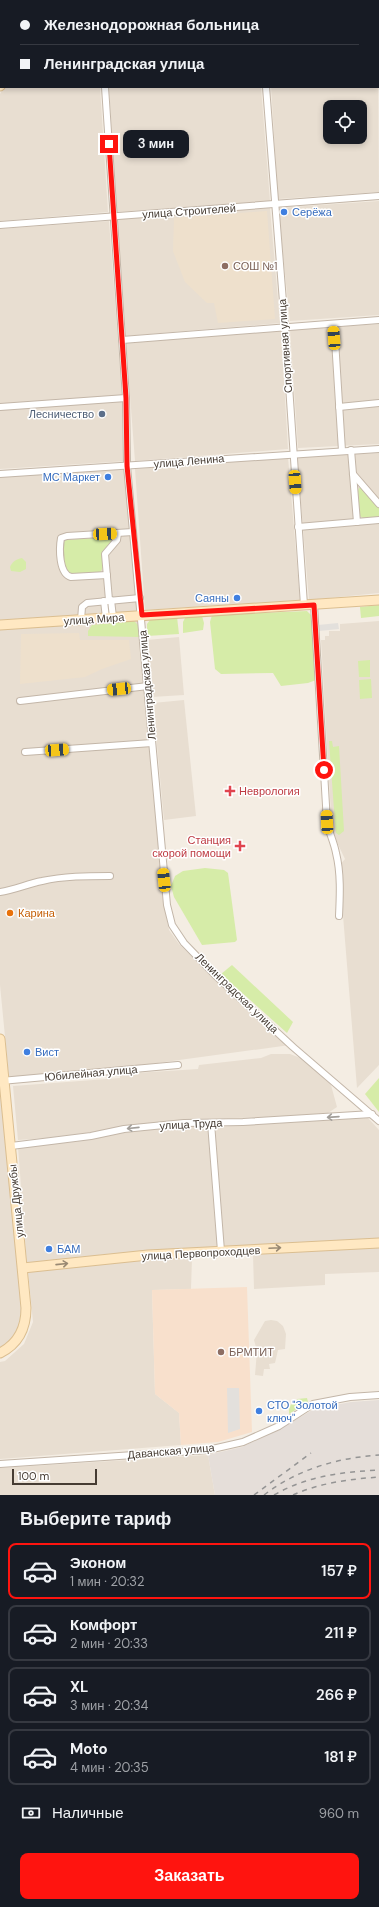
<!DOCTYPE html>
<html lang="ru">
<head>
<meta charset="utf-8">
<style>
	body { margin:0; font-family:"DM Sans",sans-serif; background:#242831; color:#f1f3f6; height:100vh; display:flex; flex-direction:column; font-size:15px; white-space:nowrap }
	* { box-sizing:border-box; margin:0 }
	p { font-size:13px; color:#9ea1a6 }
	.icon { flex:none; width:22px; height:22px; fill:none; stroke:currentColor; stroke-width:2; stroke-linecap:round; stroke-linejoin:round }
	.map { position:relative; height:1495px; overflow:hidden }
	.panel { display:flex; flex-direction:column; background:#171b24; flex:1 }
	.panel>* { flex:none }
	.banner { position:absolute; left:0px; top:0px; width:379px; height:88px; box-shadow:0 2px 6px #0003; display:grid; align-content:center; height:88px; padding:0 20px; background:#171b24 }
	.tools { position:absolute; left:323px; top:100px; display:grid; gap:8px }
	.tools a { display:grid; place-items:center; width:44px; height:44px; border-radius:8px; background:#171b24; box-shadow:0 2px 6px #0003; font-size:20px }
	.scale { position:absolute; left:12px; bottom:10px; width:85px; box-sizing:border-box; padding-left:4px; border:2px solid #463c33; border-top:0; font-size:11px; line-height:14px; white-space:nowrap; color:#463c33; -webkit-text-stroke:3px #fff; paint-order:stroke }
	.end { position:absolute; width:18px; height:18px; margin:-9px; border:5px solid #ff140f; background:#fff; box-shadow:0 0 0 2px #fff }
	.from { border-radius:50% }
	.bubble { position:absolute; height:28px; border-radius:8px; background:#171b24; box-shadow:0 2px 6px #0003; font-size:13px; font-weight:600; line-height:28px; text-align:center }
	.car { position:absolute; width:12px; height:24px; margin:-12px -6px; border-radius:5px; box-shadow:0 0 3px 1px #0007; background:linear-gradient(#f5c518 24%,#345 0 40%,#f5c518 0 76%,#345 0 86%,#f5c518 0) }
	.banner b { display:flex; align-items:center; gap:14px; height:38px; font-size:15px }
	.banner b+b { border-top:1px solid #363941 }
	.banner i { width:10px; height:10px; background:#f1f3f6 }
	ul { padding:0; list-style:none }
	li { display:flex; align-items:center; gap:12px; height:56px; margin:0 8px 6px; padding:0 12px; border:2px solid #363941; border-radius:8px }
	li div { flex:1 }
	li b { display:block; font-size:15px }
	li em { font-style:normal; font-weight:600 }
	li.active { border-color:#ff140f }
	li>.icon { width:36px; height:36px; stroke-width:1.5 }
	h2 { padding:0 20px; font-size:18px; line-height:48px }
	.pay { display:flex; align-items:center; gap:10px; height:44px; padding:0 20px; font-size:15px }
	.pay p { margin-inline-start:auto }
	.cta { display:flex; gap:8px; margin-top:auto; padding:8px 20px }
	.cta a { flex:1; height:46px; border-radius:8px; background:#ff140f; color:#fff; font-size:16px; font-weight:600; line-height:46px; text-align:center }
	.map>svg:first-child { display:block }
</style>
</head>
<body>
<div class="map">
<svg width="379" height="1495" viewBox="0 0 379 1495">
	<rect width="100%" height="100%" fill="#f4ede3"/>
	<!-- residential -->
	<g fill="#e8ded1" fill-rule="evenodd">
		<path d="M 0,0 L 27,1 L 1,1 L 0,76 Z"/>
		<path d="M 72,0 L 379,0 L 379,35 L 378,1 L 59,1 Z"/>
		<path d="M 378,48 L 379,192 L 278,199 L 271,87 L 378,87 ZM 330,107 L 360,107 L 360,137 L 330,137 Z"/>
		<path d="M 4,87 L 100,87 L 108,212 L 0,221 L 0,94 Z"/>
		<path d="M 109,87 L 261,87 L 270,201 L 117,212 Z"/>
		<path d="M 379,201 L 379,315 L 290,321 L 278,208 Z"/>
		<path d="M 270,208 L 280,323 L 126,336 L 117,219 Z"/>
		<path d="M 109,221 L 127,461 L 0,469 L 0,229 Z"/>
		<path d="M 379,324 L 379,444 L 298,448 L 290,330 Z"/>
		<path d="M 281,331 L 288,449 L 135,461 L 126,343 Z"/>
		<path d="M 379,453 L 379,593 L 309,600 L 297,457 Z"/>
		<path d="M 288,457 L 300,600 L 145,610 L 135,469 Z"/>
		<path d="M 128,469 L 137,611 L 0,620 L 0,477 Z"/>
		<path d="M 139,620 L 163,902 L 169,930 L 179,944 L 206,971 L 290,1045 L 150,1064 L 9,1078 L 0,985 L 0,629 Z"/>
		<path d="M 379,621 L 379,1065 L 357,1088 L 339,866 L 345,859 L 332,832 L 321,640 L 325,640 L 325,636 L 329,636 L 329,631 L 340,631 L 340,624 Z"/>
		<path d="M 179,637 L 184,695 L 152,697 L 147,640 Z"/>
		<path d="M 184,700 L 196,816 L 164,820 L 153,703 Z"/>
		<path d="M 271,1054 L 290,1054 L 303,1059 L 331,1085 L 337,1107 L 328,1113 L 272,1117 L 189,1119 L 48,1138 L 18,1140 L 13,1086 L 120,1078 L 120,1074 L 198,1069 L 199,1065 L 261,1058 Z"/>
		<path d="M 0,1091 L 23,1320 L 17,1336 L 0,1349 Z"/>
		<path d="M 368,1118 L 379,1130 L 379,1238 L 223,1248 L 215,1127 Z"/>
		<path d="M 180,1126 L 208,1126 L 218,1248 L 106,1254 L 27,1265 L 18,1147 L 73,1142 L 140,1130 Z"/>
		<path d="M 379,1247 L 379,1272 L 325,1274 L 325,1285 L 254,1289 L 253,1254 Z"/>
		<path d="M 192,1258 L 191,1289 L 152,1290 L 155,1394 L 179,1413 L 181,1445 L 0,1459 L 0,1362 L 5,1361 L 24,1344 L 33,1322 L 28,1271 L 144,1260 Z"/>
		<path d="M 271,1320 L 277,1321 L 283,1326 L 286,1334 L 285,1349 L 278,1350 L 275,1363 L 269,1364 L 270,1369 L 264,1369 L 263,1376 L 255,1375 L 257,1351 L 254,1340 L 265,1321 Z"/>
		<path d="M 208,1455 L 215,1495 L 0,1495 L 0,1468 Z"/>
	</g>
	<!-- commercial -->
	<path fill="#f8e0cc" d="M 247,1287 L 252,1432 L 218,1442 L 181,1445 L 179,1413 L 155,1394 L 152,1290 Z"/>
	<!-- industrial -->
	<path fill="#e5ded9" d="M 379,1400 L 379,1495 L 215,1495 L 208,1455 L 242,1447 L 280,1429 L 314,1409 L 351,1402 Z"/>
	<!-- education -->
	<g fill="#eee0cc">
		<path d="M 267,211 L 275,319 L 218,323 L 214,303 L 207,303 L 185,282 L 173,251 L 174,218 Z"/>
		<path d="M 79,633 L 80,640 L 129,640 L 131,659 L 102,669 L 85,677 L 20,684 L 21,634 Z"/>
	</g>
	<!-- green -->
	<g fill="#d6eca8">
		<path d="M 359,488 L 362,488 L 379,507 L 379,517 L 363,518 L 360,516 L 358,491 Z"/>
		<path d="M 111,537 L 111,543 L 103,552 L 103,567 L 100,573 L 70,574 L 64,567 L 63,544 L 65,540 Z"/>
		<path d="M 22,558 L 26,562 L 26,569 L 20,572 L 11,571 L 10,567 C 12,562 16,559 22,558 Z"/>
		<path d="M 379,605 L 379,616 L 361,618 L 360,607 Z"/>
		<path d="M 307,611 L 312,616 L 316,680 L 308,683 L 281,686 L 273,673 L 221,674 L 215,669 L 210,622 L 212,615 Z"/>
		<path d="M 202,616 L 204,623 L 203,630 L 183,633 L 183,622 L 185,618 Z"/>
		<path d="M 177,617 L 179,634 L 147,636 L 147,624 L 150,620 Z"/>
		<path d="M 134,621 L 138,625 L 140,637 L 88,636 L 88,631 L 92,625 Z"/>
		<path d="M 370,660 L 370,677 L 359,677 L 358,661 Z"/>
		<path d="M 371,679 L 372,698 L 360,699 L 359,680 Z"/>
		<path d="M 329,741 L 332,741 L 333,747 L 339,746 L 344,831 L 339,835 L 336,833 L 335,823 Z"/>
		<path d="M 205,868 L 224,870 L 228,873 L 237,940 L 235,942 L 202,945 L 174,897 L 171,886 L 175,876 L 183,871 Z"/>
		<path d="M 232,965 L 293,1022 L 287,1033 L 221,974 Z"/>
		<path d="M 379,1078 L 379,1112 L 365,1094 Z"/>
		<path d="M 307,1398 L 308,1402 L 289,1414 L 289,1405 L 298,1403 L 297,1399 Z"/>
	</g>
	<!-- parking -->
	<g fill="#e3e0dc">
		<path d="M 338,623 L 339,629 L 319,631 L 318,625 Z"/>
		<path d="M 227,1388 L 239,1388 L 240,1429 L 228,1433 Z"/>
	</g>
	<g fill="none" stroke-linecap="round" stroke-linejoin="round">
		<!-- street casing -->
		<g stroke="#c3b6a8" stroke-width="8">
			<g id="street">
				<path d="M 105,87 L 126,398 L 127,466 L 167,905 L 172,925 L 184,943 L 215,975 L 293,1047 L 379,1121"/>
				<path d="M 266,87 L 285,327 L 304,605"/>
				<path d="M 0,225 L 379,196"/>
				<path d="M 334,324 L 342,451"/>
				<path d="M 122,340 L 379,320"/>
				<path d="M 0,407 L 126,398"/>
				<path d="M 339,407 L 379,403"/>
				<path d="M 351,450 L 357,522"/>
				<path d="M 0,474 L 379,449"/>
				<path d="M 353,474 L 379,504"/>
				<path d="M 298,527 L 379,520"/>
				<path d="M 107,575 L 71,577 C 59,574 59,549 61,538 L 67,536 L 133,532"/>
				<path d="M 109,600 L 105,554 L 117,540 L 118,533"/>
				<path d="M 111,600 L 113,617"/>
				<path d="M 104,601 L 106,618"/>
				<path d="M 314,605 L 327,822 C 329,833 334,842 336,853 C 341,873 340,895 339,916"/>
				<path d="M 81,620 L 82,607 L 87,603 L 140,598"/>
				<path d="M 20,701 L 148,686"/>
				<path d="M 25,752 L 152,743"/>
				<path d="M 0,892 C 14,890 27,884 42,881 C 64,876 87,876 110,876"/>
				<path d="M 1,1081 L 178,1065"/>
				<path d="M 211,1123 L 221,1251"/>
				<path d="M 11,1146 L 91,1136 L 124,1129 L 184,1123 L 243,1122 L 372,1114"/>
				<path d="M 0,1464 L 208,1450 L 243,1442 L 279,1426 L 313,1404 L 350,1397 L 379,1395"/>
			</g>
		</g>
		<!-- secondary casing -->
		<g stroke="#dbbe90" stroke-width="11">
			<g id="secondary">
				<path d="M 378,42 L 379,42"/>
				<path d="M 0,86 L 1,85"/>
				<path d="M 0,625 L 379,600"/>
				<path d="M 0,1039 L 26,1308 C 26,1328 18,1344 0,1353"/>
				<path d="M 23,1268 L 148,1255 L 379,1243"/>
			</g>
		</g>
		<!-- street -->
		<use href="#street" stroke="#fff" stroke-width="6"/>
		<!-- secondary -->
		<use href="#secondary" stroke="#ffe8c2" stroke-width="9"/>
		<!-- rail -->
		<g stroke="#949494" stroke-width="1.5" stroke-dasharray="5 5" stroke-linecap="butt">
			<path d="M 254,1495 L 311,1453"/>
			<path d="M 264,1495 C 298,1469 337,1458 379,1455"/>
			<path d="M 274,1495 C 307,1476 342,1472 379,1470"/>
			<path d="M 293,1495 C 319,1483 351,1479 379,1477"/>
		</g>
	</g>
	<!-- one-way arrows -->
	<defs><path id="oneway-shaft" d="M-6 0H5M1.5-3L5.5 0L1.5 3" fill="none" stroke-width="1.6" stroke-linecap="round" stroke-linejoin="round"/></defs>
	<g stroke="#a29e99">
		<use href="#oneway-shaft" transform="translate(333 1117) rotate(176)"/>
		<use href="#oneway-shaft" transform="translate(133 1128) rotate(174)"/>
	</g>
	<g stroke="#998973">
		<use href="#oneway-shaft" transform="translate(275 1248) rotate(-3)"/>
		<use href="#oneway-shaft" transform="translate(62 1264) rotate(-6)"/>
	</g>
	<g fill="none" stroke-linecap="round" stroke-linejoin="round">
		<!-- route -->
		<path stroke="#ff140f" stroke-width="5" d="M 109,144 L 126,398 L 127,466 L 142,615 L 314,605 L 324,770"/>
	</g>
	<!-- markers -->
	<g fill="#3f7fe0" stroke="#fff" stroke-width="1.5">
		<circle cx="284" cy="212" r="4"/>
		<circle cx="108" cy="477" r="4"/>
		<circle cx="237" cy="598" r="4"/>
		<circle cx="27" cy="1052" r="4"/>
		<circle cx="49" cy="1249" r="4"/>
		<circle cx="259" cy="1411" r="4"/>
	</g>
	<g fill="#8d6e63" stroke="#fff" stroke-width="1.5">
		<circle cx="225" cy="266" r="4"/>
		<circle cx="221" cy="1352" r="4"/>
	</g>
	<circle fill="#5c6f8a" stroke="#fff" stroke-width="1.5" cx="102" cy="414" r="4"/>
	<g fill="#e0444e" stroke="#fff" stroke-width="1.5">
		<path d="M228 785h4v4h4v4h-4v4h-4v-4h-4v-4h4z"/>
		<path d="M238 840h4v4h4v4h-4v4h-4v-4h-4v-4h4z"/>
	</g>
	<circle fill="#e8710a" stroke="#fff" stroke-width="1.5" cx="10" cy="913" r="4"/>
	<g text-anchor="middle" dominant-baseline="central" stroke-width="3" stroke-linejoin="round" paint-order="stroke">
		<!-- street labels -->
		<g font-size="11" fill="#463c33" stroke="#fff">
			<text transform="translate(189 211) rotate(-4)">улица Строителей</text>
			<text transform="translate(285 346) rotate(-94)">Спортивная улица</text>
			<text transform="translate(189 461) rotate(-5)">улица Ленина</text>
			<text transform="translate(94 619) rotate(-4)">улица Мира</text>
			<text transform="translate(147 685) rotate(-95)">Ленинградская улица</text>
			<text transform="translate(237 993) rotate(44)">Ленинградская улица</text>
			<text transform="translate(91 1073) rotate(-5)">Юбилейная улица</text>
			<text transform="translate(191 1124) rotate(-3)">улица Труда</text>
			<text transform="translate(16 1201) rotate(-96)">улица Дружбы</text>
			<text transform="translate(201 1253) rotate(-3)">улица Первопроходцев</text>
			<text transform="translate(171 1451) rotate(-5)">Даванская улица</text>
		</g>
		<!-- shop labels -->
		<g font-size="11" fill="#366cbe" stroke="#fff" text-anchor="start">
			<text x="292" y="212">Серёжа</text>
			<text x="100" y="477" text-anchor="end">МС Маркет</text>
			<text x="229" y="598" text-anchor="end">Саяны</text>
			<text x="35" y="1052">Вист</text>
			<text x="57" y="1249">БАМ</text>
			<text x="267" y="1405">СТО "Золотой<tspan x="267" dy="13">ключ"</tspan></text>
		</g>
		<!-- education labels -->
		<g font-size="11" fill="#785e54" stroke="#fff" text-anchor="start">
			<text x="233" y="266">СОШ №1</text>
			<text x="229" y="1352">БРМТИТ</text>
		</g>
		<!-- service labels -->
		<g font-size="11" fill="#4e5e75" stroke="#fff" text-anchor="end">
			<text x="94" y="414">Лесничество</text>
		</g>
		<!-- health labels -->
		<g font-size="11" fill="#be3a42" stroke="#fff" text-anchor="start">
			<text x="239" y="791">Неврология</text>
			<text x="231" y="840" text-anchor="end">Станция<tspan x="231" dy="13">скорой помощи</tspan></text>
		</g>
		<!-- food labels -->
		<g font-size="11" fill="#c56008" stroke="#fff" text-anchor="start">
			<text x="18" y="913">Карина</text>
		</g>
	</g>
</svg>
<div class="tools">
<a><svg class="icon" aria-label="locate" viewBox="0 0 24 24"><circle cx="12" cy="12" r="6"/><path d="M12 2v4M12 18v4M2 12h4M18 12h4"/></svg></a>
</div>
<div class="scale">100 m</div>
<i class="end from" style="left:324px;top:770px"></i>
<i class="end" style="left:109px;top:144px"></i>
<div class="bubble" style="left:123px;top:130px;width:66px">3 мин</div>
<i class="car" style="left:334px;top:338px;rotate:356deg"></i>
<i class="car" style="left:295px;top:482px;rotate:176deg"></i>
<i class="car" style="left:105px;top:534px;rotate:87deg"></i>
<i class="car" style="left:119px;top:689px;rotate:264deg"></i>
<i class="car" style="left:57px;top:750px;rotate:86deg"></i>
<i class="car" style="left:327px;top:822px;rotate:357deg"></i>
<i class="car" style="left:164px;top:880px;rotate:354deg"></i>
<div class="banner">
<b><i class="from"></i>Железнодорожная больница</b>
<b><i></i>Ленинградская улица</b>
</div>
</div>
<section class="panel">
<h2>Выберите тариф</h2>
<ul>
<li class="active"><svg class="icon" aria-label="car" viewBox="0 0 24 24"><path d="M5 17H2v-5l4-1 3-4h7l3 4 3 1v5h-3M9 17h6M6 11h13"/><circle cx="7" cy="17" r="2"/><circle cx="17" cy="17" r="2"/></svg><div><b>Эконом</b><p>1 мин · 20:32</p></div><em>157 ₽</em></li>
<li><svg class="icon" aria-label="car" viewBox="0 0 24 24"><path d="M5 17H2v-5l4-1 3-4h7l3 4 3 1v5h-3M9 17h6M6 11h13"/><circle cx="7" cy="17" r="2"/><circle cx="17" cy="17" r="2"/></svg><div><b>Комфорт</b><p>2 мин · 20:33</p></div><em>211 ₽</em></li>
<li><svg class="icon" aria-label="car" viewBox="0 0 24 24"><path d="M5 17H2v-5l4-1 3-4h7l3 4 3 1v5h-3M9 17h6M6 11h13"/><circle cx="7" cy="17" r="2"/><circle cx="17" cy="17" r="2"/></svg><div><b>XL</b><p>3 мин · 20:34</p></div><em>266 ₽</em></li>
<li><svg class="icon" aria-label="car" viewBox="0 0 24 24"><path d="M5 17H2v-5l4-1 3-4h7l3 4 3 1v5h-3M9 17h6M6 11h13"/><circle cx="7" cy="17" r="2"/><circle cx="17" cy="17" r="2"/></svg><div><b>Moto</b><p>4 мин · 20:35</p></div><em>181 ₽</em></li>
</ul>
<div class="pay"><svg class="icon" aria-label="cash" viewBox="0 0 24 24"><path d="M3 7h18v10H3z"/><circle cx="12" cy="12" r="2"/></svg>Наличные<p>960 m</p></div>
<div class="cta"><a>Заказать</a></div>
</section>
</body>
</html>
